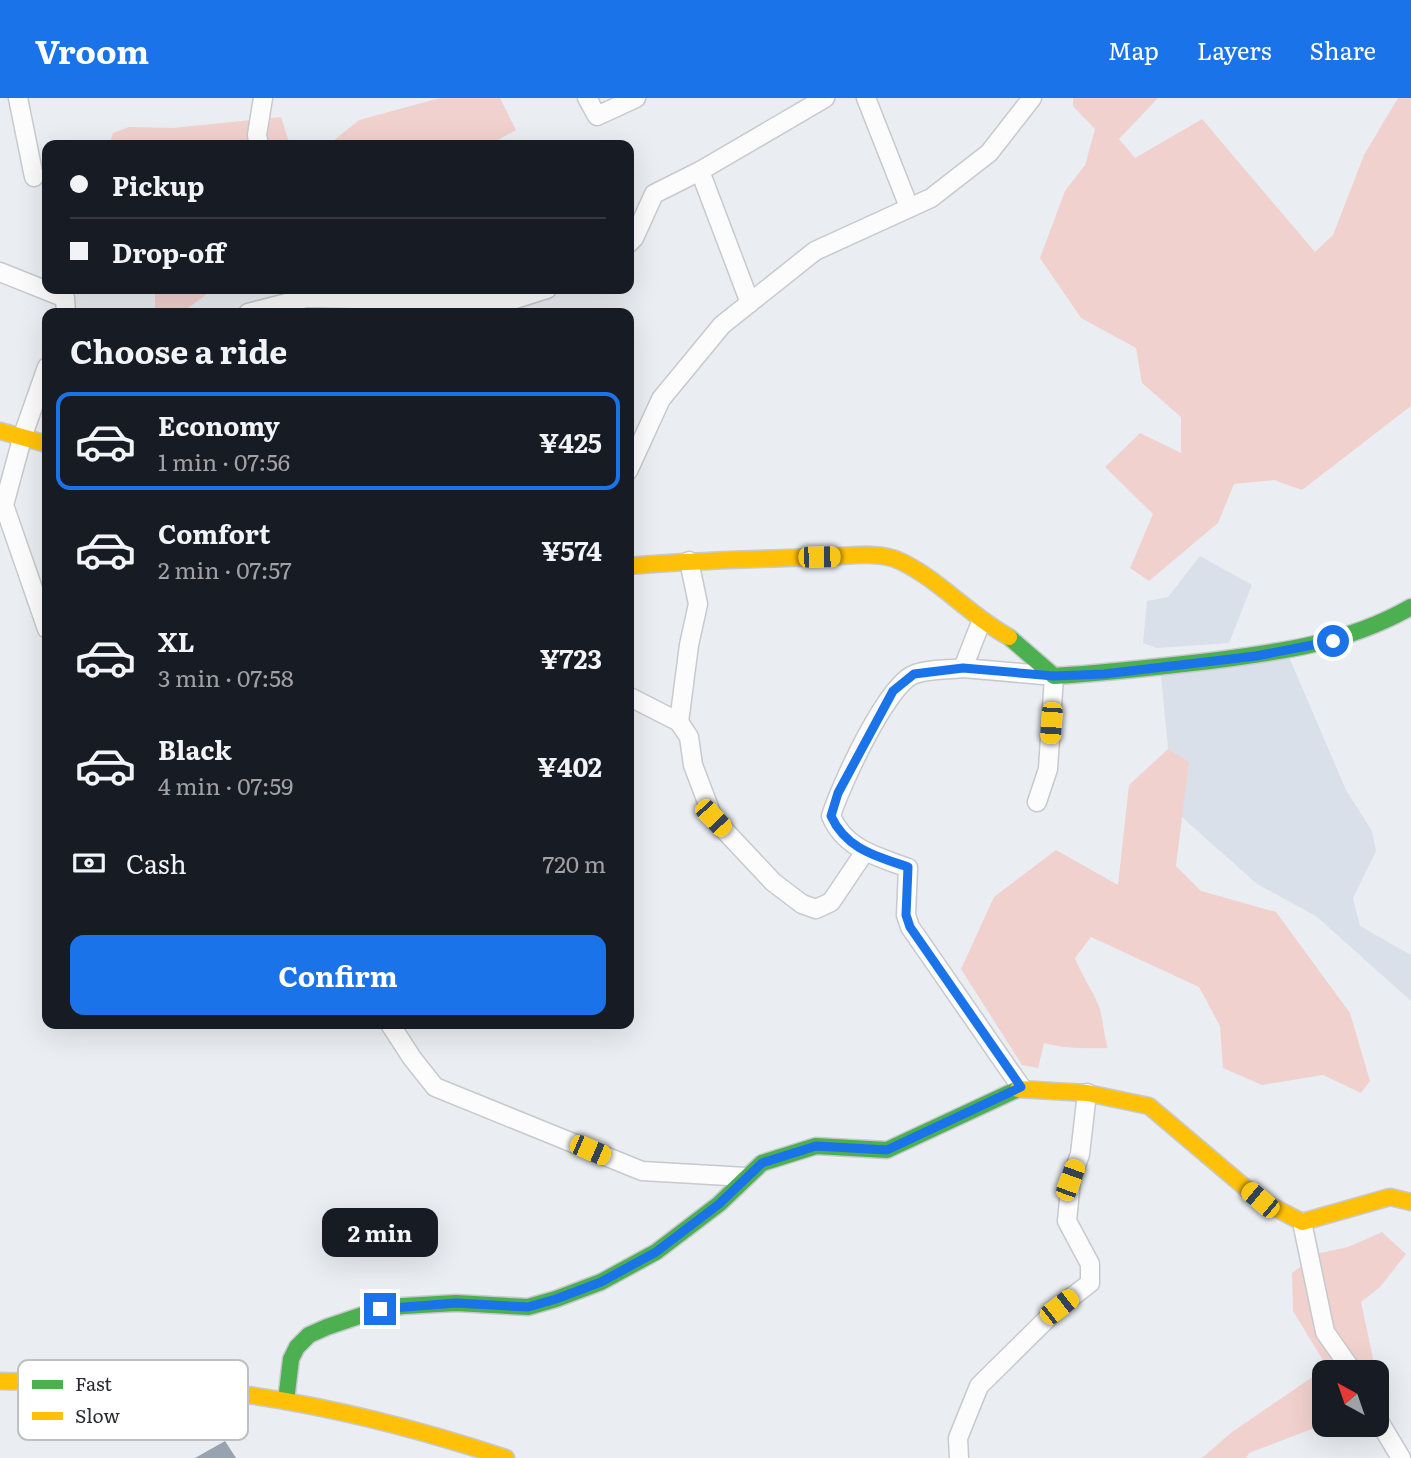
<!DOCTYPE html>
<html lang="en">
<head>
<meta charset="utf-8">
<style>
	body { margin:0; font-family:Literata,serif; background:#20242c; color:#f1f3f6; height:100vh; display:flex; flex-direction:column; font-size:26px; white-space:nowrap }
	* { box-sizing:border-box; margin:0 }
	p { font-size:23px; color:#9ea1a6 }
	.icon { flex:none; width:38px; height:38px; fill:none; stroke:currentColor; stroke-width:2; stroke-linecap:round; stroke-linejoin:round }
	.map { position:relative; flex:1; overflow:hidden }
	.panel { position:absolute; left:42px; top:210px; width:592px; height:721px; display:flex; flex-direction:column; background:#171b24; border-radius:14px; box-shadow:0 7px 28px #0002 }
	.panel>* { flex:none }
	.banner { position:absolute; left:42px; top:42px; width:592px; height:154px; border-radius:14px; box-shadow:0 7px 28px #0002; display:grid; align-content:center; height:154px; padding:0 28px; background:#171b24 }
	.needle { width:46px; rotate:320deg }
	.tools { position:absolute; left:1312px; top:1262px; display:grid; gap:14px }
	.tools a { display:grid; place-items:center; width:77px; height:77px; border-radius:14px; background:#171b24; box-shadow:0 7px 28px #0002; font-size:35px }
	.end { position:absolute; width:32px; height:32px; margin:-16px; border:9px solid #1a73e8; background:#fff; box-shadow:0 0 0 4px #fff }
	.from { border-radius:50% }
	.bubble { position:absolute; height:49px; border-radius:14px; background:#171b24; box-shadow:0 7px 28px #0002; font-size:23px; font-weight:700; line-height:49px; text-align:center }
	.car { position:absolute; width:21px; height:42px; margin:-21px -10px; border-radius:9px; box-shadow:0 0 5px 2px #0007; background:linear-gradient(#f5c518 24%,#345 0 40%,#f5c518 0 76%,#345 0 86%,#f5c518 0) }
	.banner b { display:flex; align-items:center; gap:24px; height:66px; font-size:26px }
	.banner b+b { border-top:2px solid #363941 }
	.banner i { width:18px; height:18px; background:#f1f3f6 }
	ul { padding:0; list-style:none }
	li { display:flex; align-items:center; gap:21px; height:98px; margin:0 14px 10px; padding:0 14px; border:4px solid transparent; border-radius:14px }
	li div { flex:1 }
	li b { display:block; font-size:26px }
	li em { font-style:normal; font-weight:700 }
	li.active { border-color:#1a73e8 }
	li>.icon { width:63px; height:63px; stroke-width:1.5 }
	h2 { padding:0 28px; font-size:32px; line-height:84px }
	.pay { display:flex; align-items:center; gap:18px; height:77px; padding:0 28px; font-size:26px }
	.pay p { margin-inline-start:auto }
	.action { display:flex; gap:14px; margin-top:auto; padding:14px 28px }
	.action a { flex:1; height:80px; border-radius:14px; background:#1a73e8; color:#fff; font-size:28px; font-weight:700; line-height:80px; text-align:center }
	header { display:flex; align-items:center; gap:42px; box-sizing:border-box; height:98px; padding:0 35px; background:#1a73e8; color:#fff }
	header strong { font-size:33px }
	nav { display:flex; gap:38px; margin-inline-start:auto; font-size:24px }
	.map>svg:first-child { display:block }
</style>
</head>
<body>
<header>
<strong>Vroom</strong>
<nav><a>Map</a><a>Layers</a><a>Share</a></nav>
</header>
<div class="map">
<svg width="1411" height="1360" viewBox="0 0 1411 1360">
	<rect width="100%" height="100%" fill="#eaeef2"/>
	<!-- built -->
	<g fill="#d9e0ea">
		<path d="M 1200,458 L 1252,487 L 1229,545 L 1156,550 L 1143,545 L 1147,503 L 1168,499 Z"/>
		<path d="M 1286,552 L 1346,692 L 1372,733 L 1376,753 L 1353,800 L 1360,828 L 1411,857 L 1411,903 L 1316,818 L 1257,786 L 1174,712 L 1161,578 Z"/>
	</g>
	<!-- green -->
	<g fill="#f1d1ce">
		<path d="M 440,0 L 500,0 L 516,32 L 489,47 L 328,47 L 359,22 Z"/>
		<path d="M 1073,0 L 1158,0 L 1119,41 L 1135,60 L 1202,21 L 1315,154 L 1333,137 L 1364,57 L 1398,0 L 1411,0 L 1411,308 L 1302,392 L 1274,382 L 1234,386 L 1218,425 L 1149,483 L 1130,470 L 1153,416 L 1105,369 L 1140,335 L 1181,355 L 1181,319 L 1142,285 L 1136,250 L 1081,220 L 1040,160 L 1065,93 L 1085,67 L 1095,31 L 1073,8 Z"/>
		<path d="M 281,19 L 290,47 L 109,47 L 113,35 L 129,29 L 173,30 Z"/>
		<path d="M 155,191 L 214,191 L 184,213 L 155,211 Z"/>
		<path d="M 371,191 L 471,191 L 487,215 L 369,215 Z"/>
		<path d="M 1168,651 L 1189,664 L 1176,768 L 1201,793 L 1276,814 L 1350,915 L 1370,983 L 1361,995 L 1323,977 L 1262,987 L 1223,970 L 1220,928 L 1199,889 L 1091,839 L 1075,860 C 1081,876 1091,890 1098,906 C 1103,916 1103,936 1108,950 C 1092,951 1059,950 1044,945 L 1038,970 L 1022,967 L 961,871 L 994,799 L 1056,752 L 1118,787 L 1129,687 Z"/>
		<path d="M 1382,1134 L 1406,1156 L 1380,1189 L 1361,1204 L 1376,1274 L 1325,1274 L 1325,1326 L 1249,1355 L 1246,1360 L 1202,1360 L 1232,1334 L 1327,1269 L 1293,1213 L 1292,1175 L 1316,1156 L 1348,1149 Z"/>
	</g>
	<!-- building -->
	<path fill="#98a3b0" d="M 225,1343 L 236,1360 L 195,1360 Z"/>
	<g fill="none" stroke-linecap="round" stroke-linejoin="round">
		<!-- street casing -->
		<g stroke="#c7c9cd" stroke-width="21">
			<g id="street">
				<path d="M 18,0 L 34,79"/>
				<path d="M 587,0 L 597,18 L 636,0"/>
				<path d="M 866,0 L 909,109"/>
				<path d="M 259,47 L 257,37 L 263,0"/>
				<path d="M 700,73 L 750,205"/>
				<path d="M 628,146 L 634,140 L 654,96 L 700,73 L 825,0"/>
				<path d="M 0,174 L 65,200 L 66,215"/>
				<path d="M 248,215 L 306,200 L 506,204 L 547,191"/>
				<path d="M 47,269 L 23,337 L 4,407 L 47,531"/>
				<path d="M 628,373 L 661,301 L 722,227 L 815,153 L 931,100 L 989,55 L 1032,0"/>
				<path d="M 981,524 L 963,570 C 948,572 929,571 915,576 C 887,585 840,689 831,718 C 845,751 876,758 908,770 L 906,817 L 910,829 L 1021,989"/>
				<path d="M 963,570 L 1054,578 L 1048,671 L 1037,704"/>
				<path d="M 628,598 L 679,624 L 689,639 L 693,667 L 713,720 L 773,784 L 802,806 L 816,811 L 831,804 L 864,755"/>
				<path d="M 679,624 L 689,547 L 698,506 L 689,463"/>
				<path d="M 390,926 L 412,960 L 435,989 L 642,1073 L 746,1079"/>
				<path d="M 1302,1124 L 1325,1234 L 1353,1274"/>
				<path d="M 1377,1320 L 1401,1360"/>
				<path d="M 959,1360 L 958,1340 L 979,1288 L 1059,1209 L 1090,1185 L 1090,1166 L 1067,1123 L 1071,1082 L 1080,1056 L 1087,995"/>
			</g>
		</g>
		<!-- fast casing -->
		<g stroke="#c7c9cd" stroke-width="19">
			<g id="fast">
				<path d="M 1009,539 L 1054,578 C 1106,575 1158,569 1210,563 C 1281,554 1348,545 1411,509"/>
				<path d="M 286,1303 L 291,1261 L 297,1249 L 309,1237 L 327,1229 L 380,1211 L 403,1208 L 456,1205 L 528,1209 L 556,1201 L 601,1184 L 656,1154 L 719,1106 L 762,1065 L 816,1048 L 887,1052 L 1018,991"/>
			</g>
		</g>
		<!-- slow casing -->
		<g stroke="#c7c9cd" stroke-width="19">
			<g id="slow">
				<path d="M 0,333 L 47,346"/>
				<path d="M 628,468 C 692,462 756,461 820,459 C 844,459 878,452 900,463 C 940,482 970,518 1009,539"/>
				<path d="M 1018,991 L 1087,995 L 1149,1008 L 1260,1102 L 1302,1124 L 1390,1099 L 1411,1104"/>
				<path d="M 0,1283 C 67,1284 135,1284 201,1291 C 306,1302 407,1327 506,1360"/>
			</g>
		</g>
		<!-- street -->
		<use href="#street" stroke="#fcfcfd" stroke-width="18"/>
		<!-- fast -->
		<use href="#fast" stroke="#4caf50" stroke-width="16"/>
		<!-- slow -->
		<use href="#slow" stroke="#ffc107" stroke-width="16"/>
	</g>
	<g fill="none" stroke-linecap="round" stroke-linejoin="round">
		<!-- route -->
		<path stroke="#1a73e8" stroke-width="9" d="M 380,1211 L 456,1205 L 528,1209 L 556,1201 L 601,1184 L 656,1154 L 719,1106 L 762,1065 L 816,1048 L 887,1052 L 1021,989 L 910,829 L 906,817 L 908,769 C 876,758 846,751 831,718 L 838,695 L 893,593 L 914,576 L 963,570 L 1054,578 L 1104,576 L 1256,558 L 1333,543"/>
	</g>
	<!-- legend -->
	<rect x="18" y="1262" width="230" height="80" rx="10" fill="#fff" stroke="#bfc0c1" stroke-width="2"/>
	<rect x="32" y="1282" width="31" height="9" fill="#4caf50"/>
	<rect x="32" y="1314" width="31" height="8" fill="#ffc107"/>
	<g font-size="19" fill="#2a2c2f">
		<text x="75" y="1293">Fast</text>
		<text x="75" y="1325">Slow</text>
	</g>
</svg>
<div class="tools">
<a><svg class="needle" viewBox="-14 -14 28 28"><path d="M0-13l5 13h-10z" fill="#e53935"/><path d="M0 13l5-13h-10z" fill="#9ea1a6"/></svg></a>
</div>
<i class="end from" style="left:1333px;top:543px"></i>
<i class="end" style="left:380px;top:1211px"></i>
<div class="bubble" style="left:322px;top:1110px;width:116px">2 min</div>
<i class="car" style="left:819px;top:459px;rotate:89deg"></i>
<i class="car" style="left:1051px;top:625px;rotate:184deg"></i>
<i class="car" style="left:713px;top:720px;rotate:137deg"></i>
<i class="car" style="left:590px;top:1052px;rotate:113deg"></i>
<i class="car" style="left:1070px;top:1082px;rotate:20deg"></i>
<i class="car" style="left:1260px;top:1102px;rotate:310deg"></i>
<i class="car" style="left:1059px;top:1209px;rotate:52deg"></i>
<div class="banner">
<b><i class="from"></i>Pickup</b>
<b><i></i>Drop-off</b>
</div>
<section class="panel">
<h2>Choose a ride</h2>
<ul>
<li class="active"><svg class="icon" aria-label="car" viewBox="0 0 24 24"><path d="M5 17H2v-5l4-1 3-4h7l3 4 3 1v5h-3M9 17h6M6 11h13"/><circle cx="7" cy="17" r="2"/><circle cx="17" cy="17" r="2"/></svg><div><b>Economy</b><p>1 min · 07:56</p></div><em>¥425</em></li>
<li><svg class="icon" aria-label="car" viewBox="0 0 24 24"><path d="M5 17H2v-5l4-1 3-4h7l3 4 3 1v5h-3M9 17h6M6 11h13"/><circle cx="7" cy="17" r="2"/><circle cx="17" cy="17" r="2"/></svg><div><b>Comfort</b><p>2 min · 07:57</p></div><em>¥574</em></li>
<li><svg class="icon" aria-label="car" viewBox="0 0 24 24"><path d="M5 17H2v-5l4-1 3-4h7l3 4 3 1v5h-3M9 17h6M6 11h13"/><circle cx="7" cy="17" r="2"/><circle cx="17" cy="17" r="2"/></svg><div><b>XL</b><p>3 min · 07:58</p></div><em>¥723</em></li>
<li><svg class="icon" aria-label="car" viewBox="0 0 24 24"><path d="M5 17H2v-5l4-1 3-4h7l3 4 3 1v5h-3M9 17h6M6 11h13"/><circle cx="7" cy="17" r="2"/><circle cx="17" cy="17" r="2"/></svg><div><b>Black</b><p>4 min · 07:59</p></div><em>¥402</em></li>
</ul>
<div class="pay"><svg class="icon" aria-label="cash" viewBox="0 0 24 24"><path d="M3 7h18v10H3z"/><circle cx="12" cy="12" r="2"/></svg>Cash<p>720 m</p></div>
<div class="action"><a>Confirm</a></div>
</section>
</div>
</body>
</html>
